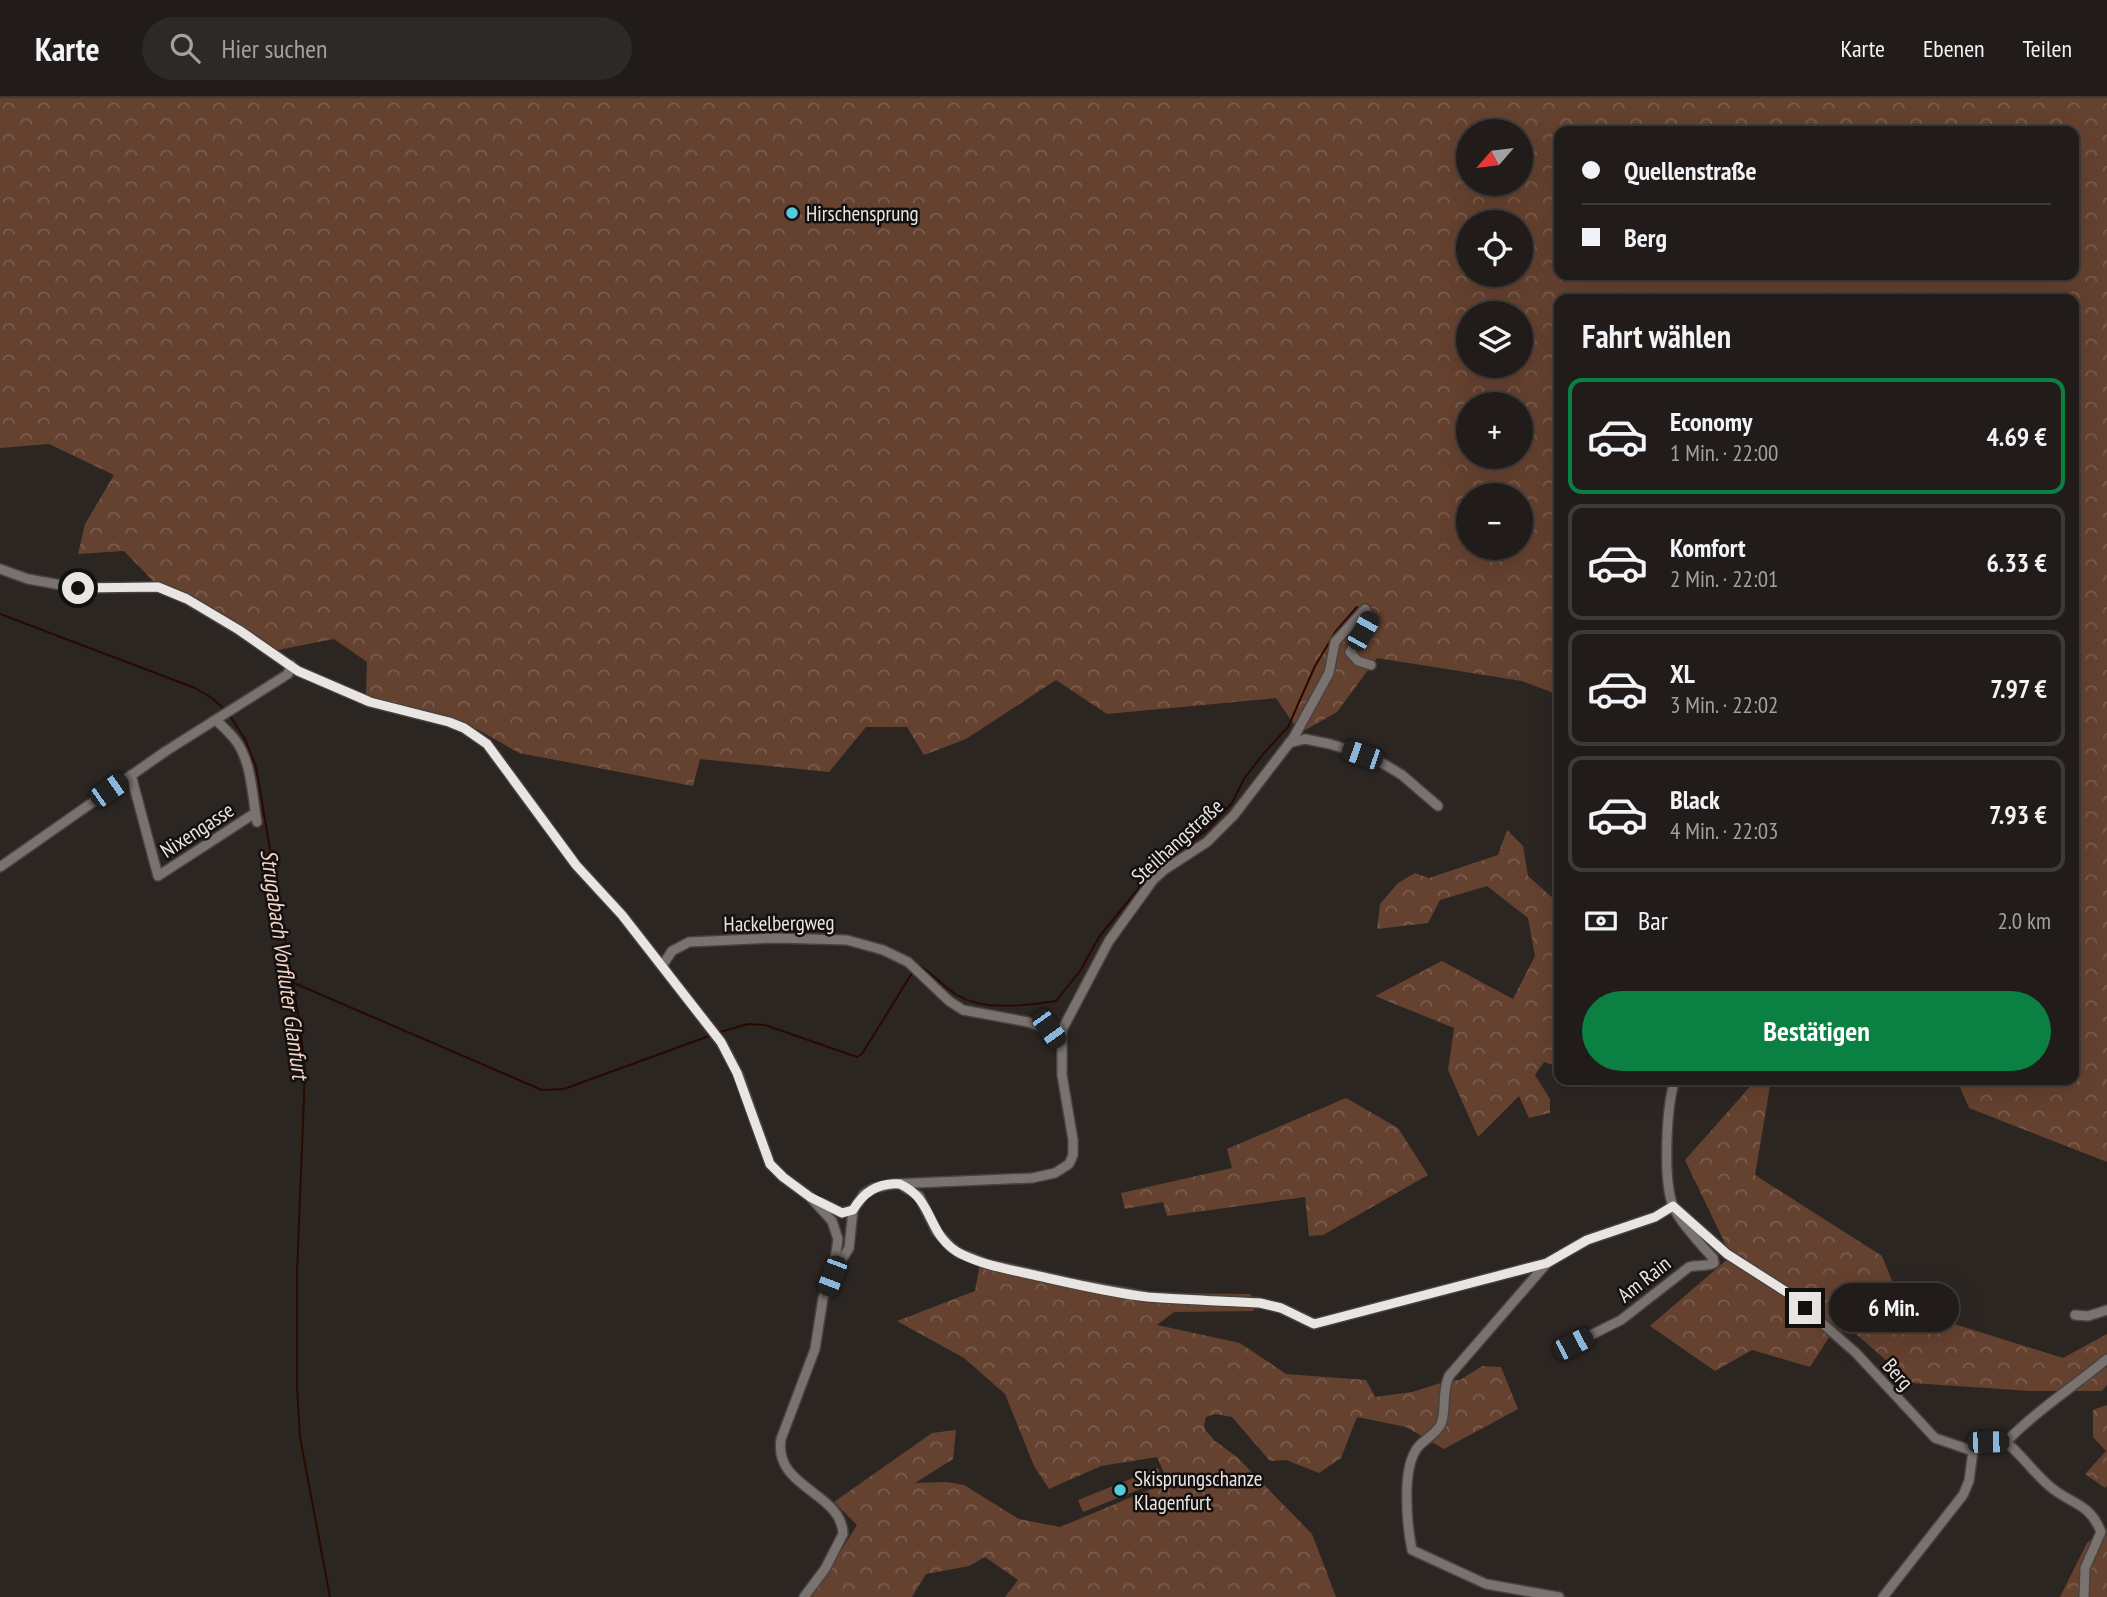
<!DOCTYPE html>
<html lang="de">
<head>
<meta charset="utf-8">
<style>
	body { margin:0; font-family:"PT Sans Narrow",sans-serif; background:#2d2927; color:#f1f3f6; height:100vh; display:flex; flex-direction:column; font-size:26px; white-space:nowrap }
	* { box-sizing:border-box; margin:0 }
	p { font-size:23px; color:#a2a1a2 }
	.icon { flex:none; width:38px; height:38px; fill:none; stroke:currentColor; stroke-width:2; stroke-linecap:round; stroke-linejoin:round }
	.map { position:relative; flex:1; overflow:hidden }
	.sheet { position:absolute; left:1554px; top:196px; width:525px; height:791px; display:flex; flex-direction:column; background:#211c1a; border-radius:14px; box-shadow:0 7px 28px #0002,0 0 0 2px #3e3a39 }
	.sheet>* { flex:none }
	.banner { position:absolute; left:1554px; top:28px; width:525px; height:154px; border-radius:14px; box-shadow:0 7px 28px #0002,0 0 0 2px #3e3a39; display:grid; align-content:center; height:154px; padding:0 28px; background:#211c1a }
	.needle { width:46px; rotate:242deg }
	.controls { position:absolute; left:1456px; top:21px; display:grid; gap:14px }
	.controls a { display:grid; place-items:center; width:77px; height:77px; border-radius:50%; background:#211c1a; box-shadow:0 7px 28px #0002,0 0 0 2px #3e3a39; font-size:35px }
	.end { position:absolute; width:32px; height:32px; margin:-16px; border:9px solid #e9e5e3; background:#111; box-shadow:0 0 0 4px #111 }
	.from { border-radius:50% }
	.bubble { position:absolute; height:49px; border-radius:24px; background:#211c1a; box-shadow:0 7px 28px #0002,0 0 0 2px #3e3a39; font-size:23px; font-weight:700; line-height:49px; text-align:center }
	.car { position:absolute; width:21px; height:42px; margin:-21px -10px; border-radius:9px; box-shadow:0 0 5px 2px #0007; background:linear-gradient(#222 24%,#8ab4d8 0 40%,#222 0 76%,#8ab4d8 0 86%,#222 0) }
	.banner b { display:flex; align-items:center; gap:24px; height:66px; font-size:26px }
	.banner b+b { border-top:2px solid #3e3a39 }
	.banner i { width:18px; height:18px; background:#f1f3f6 }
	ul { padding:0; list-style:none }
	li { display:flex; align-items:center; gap:21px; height:116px; margin:0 14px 10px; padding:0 14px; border:4px solid #3e3a39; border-radius:14px }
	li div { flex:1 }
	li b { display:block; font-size:26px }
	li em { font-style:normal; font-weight:700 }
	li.on { border-color:#0b8043 }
	li>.icon { width:63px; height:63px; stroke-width:1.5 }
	h2 { padding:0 28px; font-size:32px; line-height:84px }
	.pay { display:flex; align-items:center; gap:18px; height:77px; padding:0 28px; font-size:26px }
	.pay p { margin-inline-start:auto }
	.button { display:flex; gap:14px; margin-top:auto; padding:14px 28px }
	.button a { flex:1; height:80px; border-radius:42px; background:#0b8043; color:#fff; font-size:28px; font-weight:700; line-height:80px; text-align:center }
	header { display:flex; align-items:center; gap:42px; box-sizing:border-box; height:98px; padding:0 35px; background:#211c1a; border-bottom:2px solid #3e3a39 }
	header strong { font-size:33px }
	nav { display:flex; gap:38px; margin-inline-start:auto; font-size:24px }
	.search { width:490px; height:63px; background:#2d2927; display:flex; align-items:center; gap:18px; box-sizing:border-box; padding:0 24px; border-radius:38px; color:#a2a1a2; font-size:26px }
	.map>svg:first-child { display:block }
</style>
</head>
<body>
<header>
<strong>Karte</strong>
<div class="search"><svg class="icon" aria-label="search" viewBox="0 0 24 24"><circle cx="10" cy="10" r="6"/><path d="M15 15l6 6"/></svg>Hier suchen</div>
<nav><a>Karte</a><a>Ebenen</a><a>Teilen</a></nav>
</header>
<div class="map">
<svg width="2107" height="1499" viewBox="0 0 2107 1499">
	<defs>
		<pattern id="forest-crowns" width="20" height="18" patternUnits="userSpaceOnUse" patternTransform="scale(1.75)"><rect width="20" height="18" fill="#65412f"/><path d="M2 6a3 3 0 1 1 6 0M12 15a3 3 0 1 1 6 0" fill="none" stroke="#7b5c4d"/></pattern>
	</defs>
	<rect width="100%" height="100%" fill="#2c2623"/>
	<!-- forest -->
	<g fill="url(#forest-crowns)" fill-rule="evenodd">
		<path d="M 0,0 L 2107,0 L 2107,1064 L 1969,1010 L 1957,982 L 2074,982 L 2074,201 L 1559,201 L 1559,597 L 1522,583 L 1377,560 L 1337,614 L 1300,635 L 1276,600 L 1107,616 L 1056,582 L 966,641 L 924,657 L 907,629 L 866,629 L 829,674 L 700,661 L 693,688 L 519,655 L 477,631 L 366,597 L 367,564 L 334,541 L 278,552 L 153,483 L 124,453 L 78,456 L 85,426 L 114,377 L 49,346 L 0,350 ZM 1468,33 L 1521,33 L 1521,86 L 1468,86 ZM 1559,33 L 2074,33 L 2074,177 L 1559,177 ZM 1468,124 L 1521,124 L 1521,177 L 1468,177 ZM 1468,215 L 1521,215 L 1521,268 L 1468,268 ZM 1468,306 L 1521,306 L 1521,359 L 1468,359 ZM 1468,397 L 1521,397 L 1521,450 L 1468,450 Z"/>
		<path d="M 1507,732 L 1523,748 L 1528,778 L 1555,802 L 1559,801 L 1559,969 L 1544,964 L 1535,977 L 1550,1001 L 1550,1015 L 1529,1020 L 1519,998 L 1478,1039 L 1448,972 L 1454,930 L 1375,898 L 1442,863 L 1513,901 L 1535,858 L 1528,820 L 1487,788 L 1440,802 L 1428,825 L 1377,831 L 1380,806 L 1398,785 L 1415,775 L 1429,780 L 1498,757 Z"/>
		<path d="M 1756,982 L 1771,982 L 1755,1077 L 1882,1158 L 1903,1210 L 2063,1260 L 2107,1236 L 2107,1287 L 2102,1293 L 2030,1293 L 1912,1285 L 1840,1222 L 1810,1269 L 1752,1252 L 1715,1273 L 1650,1228 L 1731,1158 L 1685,1062 Z"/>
		<path d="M 1346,1000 L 1398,1030 L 1428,1077 L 1323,1137 L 1309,1138 L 1305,1099 L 1167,1118 L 1163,1104 L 1125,1111 L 1121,1095 L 1232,1070 L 1227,1051 Z"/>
		<path d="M 981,1160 L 1140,1195 L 1251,1196 L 1254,1213 L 1174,1214 L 1157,1227 L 1240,1245 L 1286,1276 L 1366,1282 L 1375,1299 L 1412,1294 L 1447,1283 L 1460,1282 L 1482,1268 L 1501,1269 L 1518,1311 L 1444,1351 L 1406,1329 L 1357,1319 L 1341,1360 L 1319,1375 L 1286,1362 L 1270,1363 L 1232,1319 L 1215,1316 L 1206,1319 L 1204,1327 L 1206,1333 L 1215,1343 L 1237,1359 L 1312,1436 L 1336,1499 L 1005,1499 L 1018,1482 L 985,1459 L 969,1468 L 926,1476 L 912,1499 L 809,1499 L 828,1474 L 857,1427 L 834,1404 L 932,1335 L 956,1332 L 953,1361 L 915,1385 L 947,1384 L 964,1387 L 1019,1421 L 1060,1429 L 1168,1384 L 1157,1359 L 1101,1368 L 1049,1391 L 1034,1368 L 1005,1296 L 964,1260 L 897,1223 L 975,1193 Z"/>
		<path d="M 2107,1307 L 2107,1388 L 2105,1390 L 2085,1376 L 2106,1353 L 2093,1339 L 2093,1312 Z"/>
		<path d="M 2107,1430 L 2107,1499 L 2060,1499 L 2087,1445 Z"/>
	</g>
	<!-- green -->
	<path fill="#65412f" d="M 1158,1370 L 1163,1382 L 1083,1414 L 1078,1402 Z"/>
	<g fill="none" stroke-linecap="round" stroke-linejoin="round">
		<!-- stream -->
		<g stroke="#2a0900" stroke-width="2">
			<path d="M 0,516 L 195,590 L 212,600 L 224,611"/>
			<path d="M 230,618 L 245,641 L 256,669 L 300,927 L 305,973 L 297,1175 L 297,1289 L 300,1339 L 330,1499"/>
			<path d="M 917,867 C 927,870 945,890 957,897 C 985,914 1025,907 1056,903 L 1080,873 L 1099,839 L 1151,775 L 1208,731 L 1232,705 L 1244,681 L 1263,656 L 1288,629 L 1315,568 L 1336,533 L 1357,509"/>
			<path d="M 294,885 L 542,992 L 564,991 L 709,938"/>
			<path d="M 720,934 L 748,926 L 765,927 L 857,959 L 862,956 L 912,875"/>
		</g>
		<!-- minor casing -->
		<g stroke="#484240" stroke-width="12">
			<g id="minor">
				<path d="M 0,471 L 28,481 L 78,490 L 158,489 L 187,501 L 239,532 L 298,573 L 370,604 L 449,624 L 464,630 L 487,646 L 576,767 L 622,817 L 721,944 L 738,976 L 770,1066 L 783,1079 L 810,1099 L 832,1123 L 838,1141 L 833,1175"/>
				<path d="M 217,623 C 223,629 231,636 236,643 C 252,665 252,698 257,724"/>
				<path d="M 1289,645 L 1305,641 L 1330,646 L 1374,660 L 1402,677 L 1438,708"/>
				<path d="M 131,677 L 158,778 L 255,715"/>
				<path d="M 0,769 L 166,653 L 288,576 L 291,567"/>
				<path d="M 662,868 L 672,853 L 689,844 L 774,840 L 847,842 L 883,852 L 908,864 L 949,903 L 963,912 L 1028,924 L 1049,931 L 1062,932"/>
				<path d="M 901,1087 L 919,1098 L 937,1134 L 951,1149 L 959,1155 L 987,1166 L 1081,1187 L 1148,1199 L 1260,1205 L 1281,1210 L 1314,1226 L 1547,1165 L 1587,1142 L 1655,1119 L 1673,1108"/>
				<path d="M 821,1105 L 842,1115 L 853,1112"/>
				<path d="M 1673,1108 L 1727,1156 L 1788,1195 L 1856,1255 L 1935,1340 L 1973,1353"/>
				<path d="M 1547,1165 L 1449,1278 C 1441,1295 1447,1311 1441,1326 C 1436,1336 1425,1341 1418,1349 C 1401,1370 1407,1427 1412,1452 L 1486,1486 L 1559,1499"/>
				<path d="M 2075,1217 L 2088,1218 L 2107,1212"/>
				<path d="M 1573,1246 L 1621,1222 L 1689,1169 C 1698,1166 1707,1169 1714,1165 L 1713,1160 C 1702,1148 1678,1122 1673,1108 C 1663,1083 1666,1008 1675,982"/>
				<path d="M 2006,1344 C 2023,1358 2036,1378 2053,1391 C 2074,1407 2090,1406 2101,1434 L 2085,1470 L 2084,1499"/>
				<path d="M 1973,1353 L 1988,1344 L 2006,1344 C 2036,1313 2073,1289 2107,1261"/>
				<path d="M 804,1499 L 825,1471 L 843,1436 C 842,1394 773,1390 781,1341 L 815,1251 L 823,1200 L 832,1178 L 849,1150 L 853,1112 L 864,1096 L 874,1090 L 893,1086 L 1032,1080 L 1055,1075 L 1069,1066 L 1073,1057 L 1073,1042 L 1062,977 L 1062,932 L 1109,843 L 1153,782 L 1164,772 L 1207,744 L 1234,717 L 1294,639 L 1329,575 L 1335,544 L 1365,511 L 1370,519 L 1350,554 L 1358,563 L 1371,567"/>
				<path d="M 1883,1499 L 1963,1397 L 1969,1383 L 1973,1353"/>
			</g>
		</g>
		<!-- minor -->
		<use href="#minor" stroke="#79726e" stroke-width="9"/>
	</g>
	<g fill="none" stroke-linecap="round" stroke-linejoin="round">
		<!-- route -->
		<path stroke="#e9e5e3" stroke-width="9" d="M 78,490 L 158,489 L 187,501 L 239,532 L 298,573 L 370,604 L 449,624 L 464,630 L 487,646 L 576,767 L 622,817 L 721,944 L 737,975 L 770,1066 L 783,1079 L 810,1099 L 842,1115 L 853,1112 C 863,1095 878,1084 900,1086 C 935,1102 927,1139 961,1156 C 985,1168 1012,1172 1038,1178 C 1074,1186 1111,1195 1148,1199 C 1185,1202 1223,1203 1260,1205 L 1281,1210 L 1314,1226 L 1547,1165 L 1587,1142 L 1655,1119 L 1673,1108 L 1727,1156 L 1788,1195 L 1805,1210"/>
	</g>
	<!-- markers -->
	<g fill="#54cadd" stroke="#13100f" stroke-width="2.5">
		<circle cx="792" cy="115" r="7"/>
		<circle cx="1120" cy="1392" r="7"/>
	</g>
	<g text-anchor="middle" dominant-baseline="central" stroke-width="5" stroke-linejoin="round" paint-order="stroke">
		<!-- poi labels -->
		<g font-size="21" fill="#e9e5e3" stroke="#13100f" text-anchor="start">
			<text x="806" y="115">Hirschensprung</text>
			<text x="1134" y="1380">Skisprungschanze<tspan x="1134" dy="24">Klagenfurt</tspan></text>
		</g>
		<!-- street labels -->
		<g font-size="21" fill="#e9e5e3" stroke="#13100f">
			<text transform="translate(197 732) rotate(-33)">Nixengasse</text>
			<text transform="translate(1177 743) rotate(-42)">Steilhangstraße</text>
			<text transform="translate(779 825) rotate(-1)">Hackelbergweg</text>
			<text transform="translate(1644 1181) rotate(-38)">Am Rain</text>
			<text transform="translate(1898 1276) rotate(48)">Berg</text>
		</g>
		<!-- water labels -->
		<g font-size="23" font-style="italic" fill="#f5d4c4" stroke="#13100f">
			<text transform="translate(285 866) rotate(82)">Strugabach Vorfluter Glanfurt</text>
		</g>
	</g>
</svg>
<div class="controls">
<a><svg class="needle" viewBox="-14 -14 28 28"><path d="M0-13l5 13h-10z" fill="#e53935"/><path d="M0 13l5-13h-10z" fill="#a2a1a2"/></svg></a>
<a><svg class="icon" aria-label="locate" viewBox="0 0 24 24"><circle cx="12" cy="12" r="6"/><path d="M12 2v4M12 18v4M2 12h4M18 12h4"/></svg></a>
<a><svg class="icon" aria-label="layers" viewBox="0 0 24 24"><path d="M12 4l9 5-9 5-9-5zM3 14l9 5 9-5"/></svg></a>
<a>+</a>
<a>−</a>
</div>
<i class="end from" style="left:78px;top:490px"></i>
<i class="end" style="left:1805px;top:1210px"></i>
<div class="bubble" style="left:1829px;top:1185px;width:130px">6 Min.</div>
<i class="car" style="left:1363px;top:533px;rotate:29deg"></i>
<i class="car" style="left:1362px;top:657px;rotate:289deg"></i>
<i class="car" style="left:109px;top:692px;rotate:55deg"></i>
<i class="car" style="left:1049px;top:931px;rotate:144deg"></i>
<i class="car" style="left:832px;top:1178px;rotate:201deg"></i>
<i class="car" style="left:1573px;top:1246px;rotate:63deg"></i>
<i class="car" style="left:1988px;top:1344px;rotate:89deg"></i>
<div class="banner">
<b><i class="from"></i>Quellenstraße</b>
<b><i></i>Berg</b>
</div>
<section class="sheet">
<h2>Fahrt wählen</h2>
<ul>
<li class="on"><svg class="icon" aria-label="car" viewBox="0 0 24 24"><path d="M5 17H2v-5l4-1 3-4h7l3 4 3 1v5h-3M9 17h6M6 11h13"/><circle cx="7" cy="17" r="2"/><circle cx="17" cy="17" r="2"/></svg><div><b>Economy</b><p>1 Min. · 22:00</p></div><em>4.69 €</em></li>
<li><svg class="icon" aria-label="car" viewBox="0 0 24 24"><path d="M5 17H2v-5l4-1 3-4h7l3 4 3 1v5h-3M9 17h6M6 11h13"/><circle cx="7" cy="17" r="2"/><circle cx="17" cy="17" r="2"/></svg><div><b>Komfort</b><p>2 Min. · 22:01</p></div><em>6.33 €</em></li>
<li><svg class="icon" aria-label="car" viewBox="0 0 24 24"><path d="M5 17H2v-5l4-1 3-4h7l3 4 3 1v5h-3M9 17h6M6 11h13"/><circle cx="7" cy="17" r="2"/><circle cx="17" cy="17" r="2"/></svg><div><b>XL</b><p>3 Min. · 22:02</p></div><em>7.97 €</em></li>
<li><svg class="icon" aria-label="car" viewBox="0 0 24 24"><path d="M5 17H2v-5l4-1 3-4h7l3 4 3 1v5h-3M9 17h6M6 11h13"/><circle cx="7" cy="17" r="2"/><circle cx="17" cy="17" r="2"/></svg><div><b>Black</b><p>4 Min. · 22:03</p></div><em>7.93 €</em></li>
</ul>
<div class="pay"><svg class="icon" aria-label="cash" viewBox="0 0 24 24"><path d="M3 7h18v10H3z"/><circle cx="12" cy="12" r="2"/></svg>Bar<p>2.0 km</p></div>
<div class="button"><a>Bestätigen</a></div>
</section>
</div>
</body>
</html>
